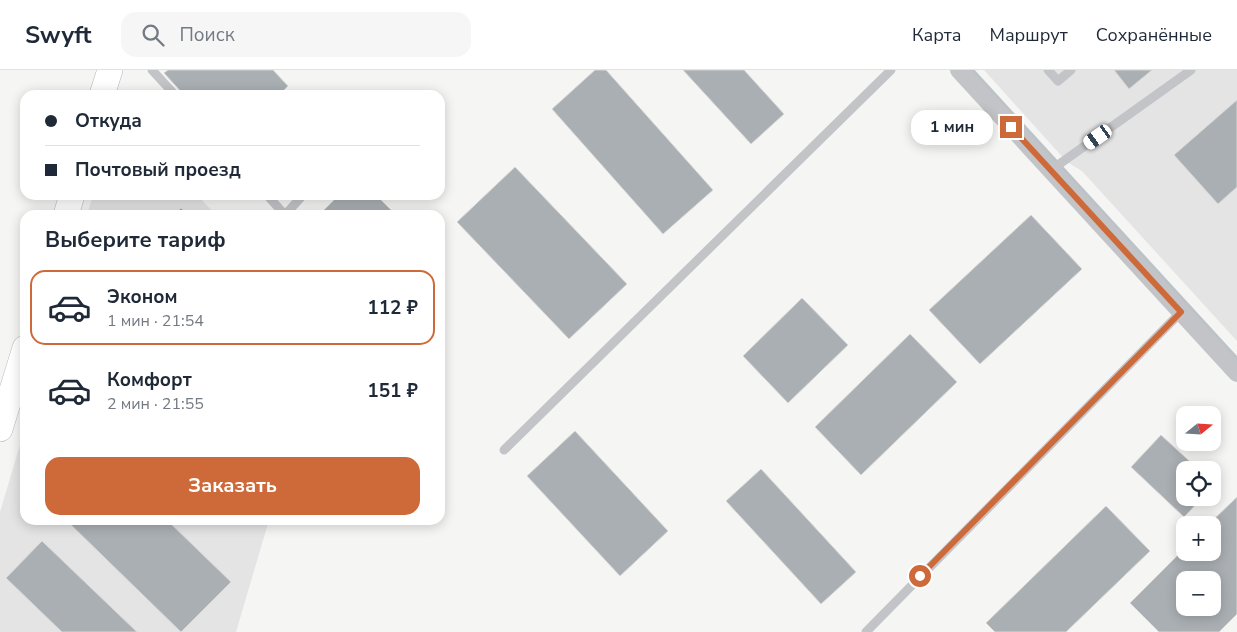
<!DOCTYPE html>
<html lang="ru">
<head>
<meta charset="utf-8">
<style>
	body { margin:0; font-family:"Nunito Sans",sans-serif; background:#f6f6f7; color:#1f2937; height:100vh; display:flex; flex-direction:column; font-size:19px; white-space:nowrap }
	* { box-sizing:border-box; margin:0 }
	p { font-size:16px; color:#747a83 }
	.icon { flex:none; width:28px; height:28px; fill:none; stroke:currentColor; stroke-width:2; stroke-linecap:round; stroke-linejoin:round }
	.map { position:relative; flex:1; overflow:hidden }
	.panel { position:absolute; left:20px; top:140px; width:425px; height:315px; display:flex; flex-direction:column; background:#fff; border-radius:15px; box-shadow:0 2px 12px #0003 }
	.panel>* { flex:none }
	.hud { position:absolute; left:20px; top:20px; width:425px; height:110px; border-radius:15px; box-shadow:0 2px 12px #0003; display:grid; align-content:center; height:110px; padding:0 25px; background:#fff }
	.needle { width:32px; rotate:72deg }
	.tools { position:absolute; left:1176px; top:336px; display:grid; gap:10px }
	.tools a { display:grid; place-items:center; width:45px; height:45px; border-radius:10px; background:#fff; box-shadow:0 2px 12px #0003; font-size:25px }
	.end { position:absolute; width:22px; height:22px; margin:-11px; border:6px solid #ce6a3a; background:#fff; box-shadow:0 0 0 2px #fff }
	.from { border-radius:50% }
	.bubble { position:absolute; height:35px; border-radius:15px; background:#fff; box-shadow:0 2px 12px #0003; font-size:16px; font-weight:700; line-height:35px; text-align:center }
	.car { position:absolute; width:15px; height:30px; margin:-15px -8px; border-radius:6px; box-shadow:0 0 4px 1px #0007; background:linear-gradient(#fff 24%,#345 0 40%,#fff 0 76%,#345 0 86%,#fff 0) }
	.hud b { display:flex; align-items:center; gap:18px; height:48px; font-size:19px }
	.hud b+b { border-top:1px solid #e0e1e3 }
	.hud i { width:12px; height:12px; background:#1f2937 }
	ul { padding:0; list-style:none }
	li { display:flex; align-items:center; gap:15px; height:75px; margin:0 10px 8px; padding:0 15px; border:2px solid transparent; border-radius:15px }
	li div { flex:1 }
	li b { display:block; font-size:19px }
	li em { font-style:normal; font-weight:700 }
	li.current { border-color:#ce6a3a }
	li>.icon { width:45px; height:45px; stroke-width:1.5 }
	h2 { padding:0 25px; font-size:22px; line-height:60px }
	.cta { display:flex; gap:10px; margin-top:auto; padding:10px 25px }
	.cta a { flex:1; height:58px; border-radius:15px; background:#ce6a3a; color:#fff; font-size:20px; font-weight:700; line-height:58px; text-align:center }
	header { display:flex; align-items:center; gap:30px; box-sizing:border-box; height:70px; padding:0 25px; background:#fff; border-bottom:1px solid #e0e1e3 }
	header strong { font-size:24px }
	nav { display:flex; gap:28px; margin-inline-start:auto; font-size:18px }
	.search { width:350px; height:45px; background:#f6f6f7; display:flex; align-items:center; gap:12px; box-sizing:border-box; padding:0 18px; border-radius:15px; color:#747a83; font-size:19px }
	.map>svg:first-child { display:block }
</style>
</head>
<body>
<header>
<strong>Swyft</strong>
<div class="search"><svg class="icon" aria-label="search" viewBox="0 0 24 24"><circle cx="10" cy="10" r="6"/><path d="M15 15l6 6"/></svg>Поиск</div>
<nav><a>Карта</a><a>Маршрут</a><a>Сохранённые</a></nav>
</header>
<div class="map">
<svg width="1237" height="562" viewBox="0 0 1237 562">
	<rect width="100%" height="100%" fill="#f5f5f3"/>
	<!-- built -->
	<g fill="#e3e4e3">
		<path d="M 984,0 L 1237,0 L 1237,271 L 1082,101 L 1067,92 Z"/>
		<path d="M 93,125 L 197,125 L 216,145 L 87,145 Z"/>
		<path d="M 25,358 L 25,450 L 269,450 L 236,562 L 0,562 L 0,442 Z"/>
	</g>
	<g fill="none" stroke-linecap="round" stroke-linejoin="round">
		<!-- stream -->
		<path stroke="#bbc3c8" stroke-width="5.5" d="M 971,0 L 1237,290"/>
	</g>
	<!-- building -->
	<g fill="#aaafb4" stroke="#d7d7d5" fill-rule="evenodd">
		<path d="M 168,0 L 273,0 L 288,16 L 279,25 L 184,25 L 164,3 Z"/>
		<path d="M 595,0 L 606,0 L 713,120 L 663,164 L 552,39 Z"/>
		<path d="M 683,0 L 744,0 L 784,44 L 751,74 Z"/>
		<path d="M 1114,0 L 1152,0 L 1129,19 Z"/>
		<path d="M 1237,30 L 1237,117 L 1218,134 L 1174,85 Z"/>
		<path d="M 515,97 L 627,214 L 569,269 L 457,152 Z"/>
		<path d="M 339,125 L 376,125 L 396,145 L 319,145 Z"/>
		<path d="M 181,138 L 188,145 L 174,145 Z"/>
		<path d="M 1031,145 L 1082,199 L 980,294 L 929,240 Z"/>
		<path d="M 802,228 L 848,275 L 788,333 L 743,286 Z"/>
		<path d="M 910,264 L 957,312 L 861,405 L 815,357 Z"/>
		<path d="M 575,361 L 668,461 L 620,506 L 527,406 Z"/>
		<path d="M 1161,365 L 1199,400 L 1185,400 L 1185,428 L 1202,428 L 1184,447 L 1131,397 Z"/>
		<path d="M 761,399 L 856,502 L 821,534 L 726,431 Z"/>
		<path d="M 1237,427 L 1237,544 L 1219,562 L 1159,562 L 1130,533 L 1185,478 L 1185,482 L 1212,482 L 1212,455 L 1208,455 ZM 1185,510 L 1212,510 L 1212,538 L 1185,538 Z"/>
		<path d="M 1106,436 L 1150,481 L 1066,562 L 995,562 L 986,553 Z"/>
		<path d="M 66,450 L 167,450 L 231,512 L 181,562 Z"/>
		<path d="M 42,471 L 137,562 L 62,562 L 6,508 Z"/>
	</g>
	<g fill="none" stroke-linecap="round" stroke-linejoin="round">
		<!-- secondary casing -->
		<g stroke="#b4b8bc" stroke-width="26">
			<g id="secondary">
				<path d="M 102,25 L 110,0"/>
				<path d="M 66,145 L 72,125"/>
				<path d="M 0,359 L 25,278"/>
			</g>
		</g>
		<!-- lane -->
		<g stroke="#c2c4c7" stroke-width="9">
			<path d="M 152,0 L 175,25"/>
			<path d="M 1048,0 L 1058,11 L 1071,0"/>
			<path d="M 1051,100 L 1191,0"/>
			<path d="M 267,125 L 285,145 L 303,125"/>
			<path d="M 504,380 L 891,0"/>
			<path d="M 866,562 L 1181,242"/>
		</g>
		<!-- street -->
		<path stroke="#c2c4c7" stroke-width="18" d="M 959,0 L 1237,303"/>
		<!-- secondary -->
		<use href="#secondary" stroke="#fff" stroke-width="25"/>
	</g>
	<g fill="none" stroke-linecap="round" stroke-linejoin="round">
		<!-- route -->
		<path stroke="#ce6a3a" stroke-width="6" d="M 920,506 L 1181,242 L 1011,57"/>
	</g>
</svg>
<div class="tools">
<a><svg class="needle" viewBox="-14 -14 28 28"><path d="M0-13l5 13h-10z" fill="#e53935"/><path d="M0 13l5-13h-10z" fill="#747a83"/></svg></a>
<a><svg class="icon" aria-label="locate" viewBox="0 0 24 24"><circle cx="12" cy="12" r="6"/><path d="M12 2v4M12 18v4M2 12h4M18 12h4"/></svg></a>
<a>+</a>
<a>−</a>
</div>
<i class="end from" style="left:920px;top:506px"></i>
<i class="end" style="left:1011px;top:57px"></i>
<div class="bubble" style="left:911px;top:40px;width:82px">1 мин</div>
<i class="car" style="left:1098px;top:67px;rotate:235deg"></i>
<div class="hud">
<b><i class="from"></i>Откуда</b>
<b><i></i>Почтовый проезд</b>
</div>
<section class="panel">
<h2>Выберите тариф</h2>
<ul>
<li class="current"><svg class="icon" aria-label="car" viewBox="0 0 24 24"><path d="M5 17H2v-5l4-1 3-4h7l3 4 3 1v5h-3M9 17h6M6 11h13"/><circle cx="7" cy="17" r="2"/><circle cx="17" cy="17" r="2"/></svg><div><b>Эконом</b><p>1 мин · 21:54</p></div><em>112 ₽</em></li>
<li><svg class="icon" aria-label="car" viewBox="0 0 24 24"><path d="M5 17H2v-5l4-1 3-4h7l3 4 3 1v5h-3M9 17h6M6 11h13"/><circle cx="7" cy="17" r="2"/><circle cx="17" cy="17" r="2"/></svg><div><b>Комфорт</b><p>2 мин · 21:55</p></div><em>151 ₽</em></li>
</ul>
<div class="cta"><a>Заказать</a></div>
</section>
</div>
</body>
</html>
